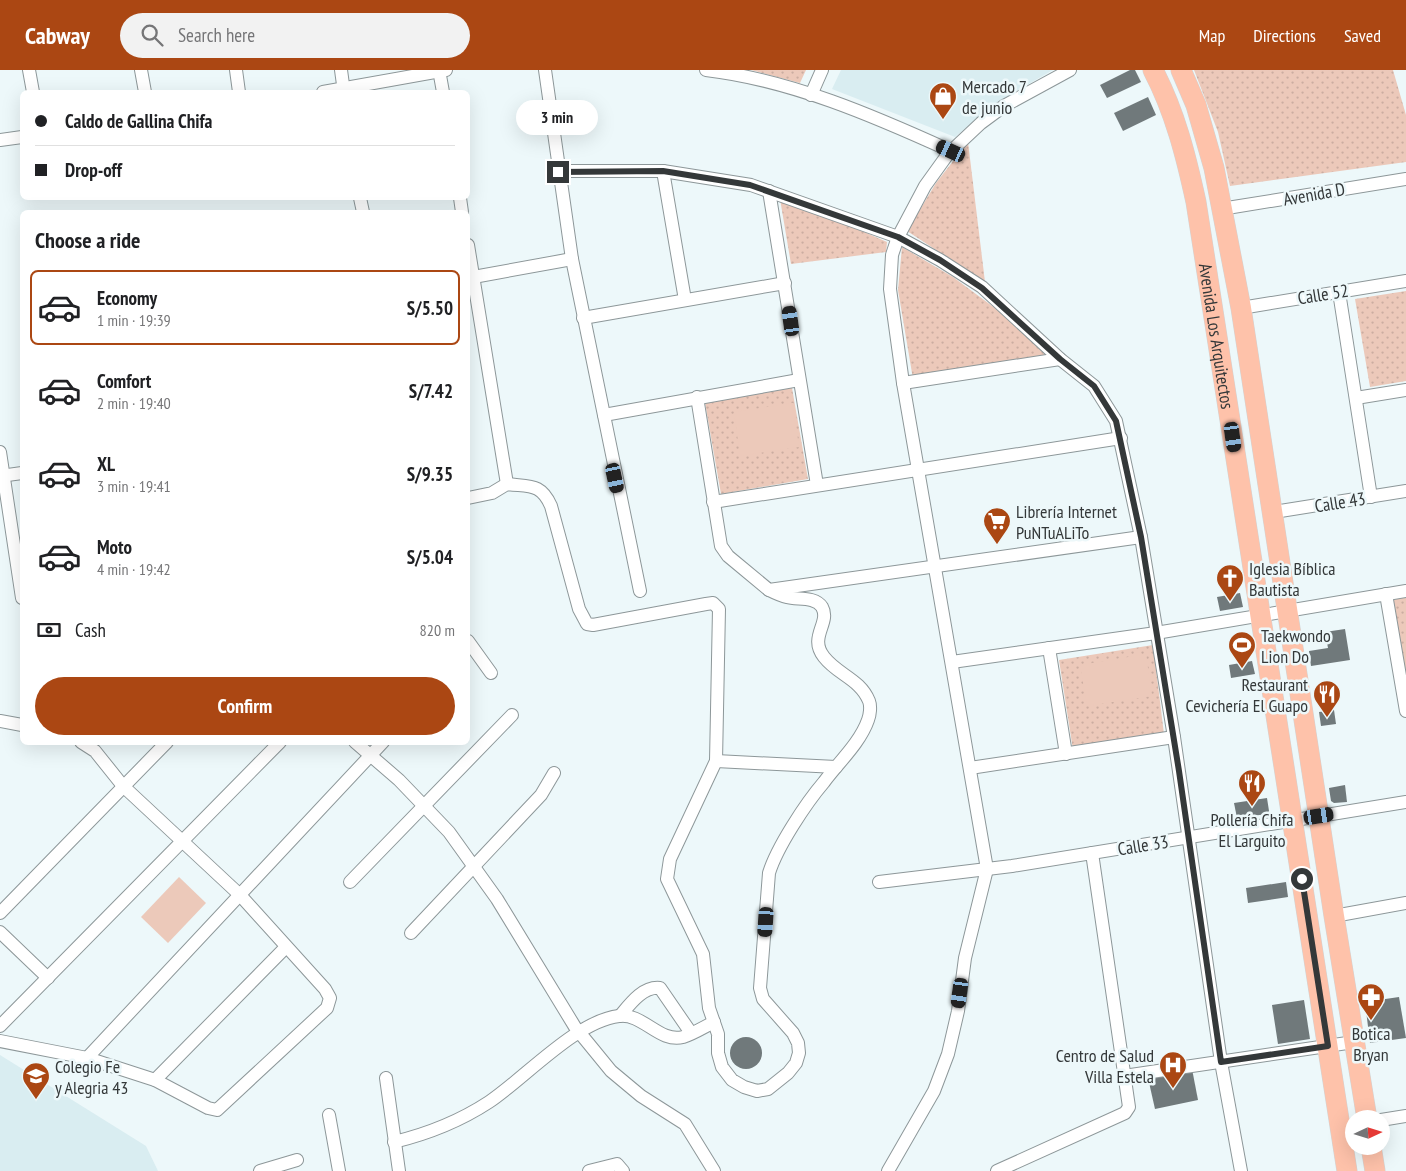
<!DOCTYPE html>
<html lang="en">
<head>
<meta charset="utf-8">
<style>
	body { margin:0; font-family:"PT Sans Narrow",sans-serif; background:#f2f2f2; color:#202124; height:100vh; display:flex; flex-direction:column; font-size:19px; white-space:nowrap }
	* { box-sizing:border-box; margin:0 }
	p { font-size:16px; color:#757577 }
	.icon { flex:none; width:28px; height:28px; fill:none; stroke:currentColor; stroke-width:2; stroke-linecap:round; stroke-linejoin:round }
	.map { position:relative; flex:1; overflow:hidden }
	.details { position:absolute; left:20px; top:140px; width:450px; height:535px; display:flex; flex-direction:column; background:#fff; border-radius:8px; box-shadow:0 5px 20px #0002 }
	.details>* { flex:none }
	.guide { position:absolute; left:20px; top:20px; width:450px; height:110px; border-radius:8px; box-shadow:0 5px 20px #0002; display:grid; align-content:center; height:110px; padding:0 15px; background:#fff }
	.needle { width:32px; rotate:86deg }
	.fabs { position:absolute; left:1345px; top:1040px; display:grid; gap:10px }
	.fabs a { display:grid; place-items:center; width:45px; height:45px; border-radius:50%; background:#fff; box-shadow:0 5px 20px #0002; font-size:25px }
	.end { position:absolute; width:22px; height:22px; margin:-11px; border:6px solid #343839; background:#fff; box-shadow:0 0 0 2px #fff }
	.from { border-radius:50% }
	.bubble { position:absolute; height:35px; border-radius:18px; background:#fff; box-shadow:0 5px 20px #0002; font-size:16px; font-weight:800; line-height:35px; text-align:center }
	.car { position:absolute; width:15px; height:30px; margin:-15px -8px; border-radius:6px; box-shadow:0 0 4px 1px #0007; background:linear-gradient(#222 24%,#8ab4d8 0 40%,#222 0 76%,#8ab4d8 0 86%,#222 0) }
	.guide b { display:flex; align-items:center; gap:18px; height:48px; font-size:19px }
	.guide b+b { border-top:1px solid #e0e0e0 }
	.guide i { width:12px; height:12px; background:#202124 }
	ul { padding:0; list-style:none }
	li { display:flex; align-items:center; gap:15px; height:75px; margin:0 10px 8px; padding:0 5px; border:2px solid transparent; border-radius:8px }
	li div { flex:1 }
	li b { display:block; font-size:19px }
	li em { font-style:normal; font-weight:800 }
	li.on { border-color:#ab4713 }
	li>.icon { width:45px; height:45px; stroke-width:1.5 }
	h2 { padding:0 15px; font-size:22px; line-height:60px }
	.pay { display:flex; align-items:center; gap:12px; height:55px; padding:0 15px; font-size:19px }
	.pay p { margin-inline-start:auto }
	.action { display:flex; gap:10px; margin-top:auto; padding:10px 15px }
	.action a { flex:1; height:58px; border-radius:30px; background:#ab4713; color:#fff; font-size:20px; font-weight:800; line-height:58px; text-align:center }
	header { display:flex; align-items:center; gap:30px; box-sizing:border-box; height:70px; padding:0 25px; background:#ab4713; color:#fff }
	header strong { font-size:24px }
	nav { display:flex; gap:28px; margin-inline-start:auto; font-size:18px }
	.search { width:350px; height:45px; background:#f2f2f2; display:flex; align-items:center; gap:12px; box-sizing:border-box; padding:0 18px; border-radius:28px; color:#757577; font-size:19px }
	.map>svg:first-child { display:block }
</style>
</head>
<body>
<header>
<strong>Cabway</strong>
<div class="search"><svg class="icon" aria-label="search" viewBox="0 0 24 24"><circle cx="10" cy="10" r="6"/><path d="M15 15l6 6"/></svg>Search here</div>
<nav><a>Map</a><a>Directions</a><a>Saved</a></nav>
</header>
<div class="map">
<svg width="1406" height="1101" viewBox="0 0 1406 1101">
	<defs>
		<pattern id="green-dots" width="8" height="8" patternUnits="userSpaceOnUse" patternTransform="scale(1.25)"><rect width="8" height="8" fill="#ecc9ba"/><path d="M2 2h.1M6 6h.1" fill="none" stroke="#cbada1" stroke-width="1.8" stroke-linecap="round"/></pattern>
	</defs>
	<rect width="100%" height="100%" fill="#edf8fa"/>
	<!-- built -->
	<g fill="#d9edf1">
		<path d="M 841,0 L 1053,0 L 994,34 L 955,67 L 832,19 Z"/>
		<path d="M 0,985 L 146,1076 L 158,1101 L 0,1101 Z"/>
	</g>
	<!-- green -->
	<g fill="url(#green-dots)">
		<path d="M 751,0 L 806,0 L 800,13 Z"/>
		<path d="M 1194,0 L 1393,0 L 1406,45 L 1406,92 L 1230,116 L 1218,62 Z"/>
		<path d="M 968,72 L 985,212 L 907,161 L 936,113 Z"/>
		<path d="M 780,129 L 830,147 L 887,172 L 886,182 L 791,194 Z"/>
		<path d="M 902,177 L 953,207 L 1007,247 L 1053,287 L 913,309 L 898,220 Z"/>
		<path d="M 1406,221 L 1406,311 L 1370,317 L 1355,229 Z"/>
		<path d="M 792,318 L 808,409 L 721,424 L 705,333 Z"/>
		<path d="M 1406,527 L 1406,632 L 1392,530 Z"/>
		<path d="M 1153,575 L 1164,664 L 1073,680 L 1059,590 Z"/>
	</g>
	<!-- pitch -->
	<g fill="#ecc9ba">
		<path d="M 793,333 L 799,377 L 740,386 L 734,342 Z"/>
		<path d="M 1146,584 L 1152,626 L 1087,636 L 1080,595 Z"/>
		<path d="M 179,807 L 206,833 L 168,873 L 141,847 Z"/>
	</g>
	<!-- building -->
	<g fill="#70797b">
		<path d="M 1130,0 L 1135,0 L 1141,12 L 1107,28 L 1100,15 Z"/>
		<path d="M 1148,27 L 1156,45 L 1123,61 L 1114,43 Z"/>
		<path d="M 1240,523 L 1243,537 L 1220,541 L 1217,527 Z"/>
		<path d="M 1345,559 L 1350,590 L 1311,596 L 1309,581 L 1328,578 L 1325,562 Z"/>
		<path d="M 1252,591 L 1255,604 L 1231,608 L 1229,595 Z"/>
		<path d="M 1334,640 L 1336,654 L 1321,656 L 1319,642 Z"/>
		<path d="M 1345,715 L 1347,732 L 1334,733 L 1331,731 L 1329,718 Z"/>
		<path d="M 1267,728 L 1269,741 L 1267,744 L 1237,748 L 1234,733 Z"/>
		<path d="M 1286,812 L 1288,827 L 1248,833 L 1246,818 Z"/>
		<path d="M 1399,927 L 1406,968 L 1370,973 L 1365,932 Z"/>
		<path d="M 1304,930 L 1310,969 L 1278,974 L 1272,935 Z"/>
		<circle cx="746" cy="983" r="16"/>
		<path d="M 1192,999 L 1198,1030 L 1155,1039 L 1148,1008 Z"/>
	</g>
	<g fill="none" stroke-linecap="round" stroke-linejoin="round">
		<!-- street casing -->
		<g stroke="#8d9799" stroke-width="14">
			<g id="street">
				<path d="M 29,0 L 33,22"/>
				<path d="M 141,0 L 145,22"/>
				<path d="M 236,0 L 239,22"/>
				<path d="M 341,0 L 344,22"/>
				<path d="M 439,0 L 443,22"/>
				<path d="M 545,0 L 572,189 L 640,521"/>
				<path d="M 706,0 C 791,10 874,46 951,81"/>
				<path d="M 323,22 L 446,0"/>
				<path d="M 811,25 L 822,0"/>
				<path d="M 0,70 L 22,67"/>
				<path d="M 558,101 L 663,101 L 751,115 L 898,167 L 940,190 L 982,217 L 1060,289 L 1094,316 L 1116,351 L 1141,467 L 1174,667 L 1221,992 L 1241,1101"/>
				<path d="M 663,101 L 685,230"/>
				<path d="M 769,121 L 817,415"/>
				<path d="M 360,128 L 363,142"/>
				<path d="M 460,128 L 462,142"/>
				<path d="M 1221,139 L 1406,109"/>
				<path d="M 468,175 L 507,414"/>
				<path d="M 468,208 L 572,189"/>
				<path d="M 1339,222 L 1371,427"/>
				<path d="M 1241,238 L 1406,211"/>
				<path d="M 583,248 L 785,213"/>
				<path d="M 903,313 L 1060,289"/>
				<path d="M 697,327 L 721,476 L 728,486 L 769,520 L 1141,467"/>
				<path d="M 1356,328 L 1406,320"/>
				<path d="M 604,345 L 799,310"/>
				<path d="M 0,382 L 22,528"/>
				<path d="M 0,406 L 22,403"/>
				<path d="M 468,428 L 492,423 L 507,414 C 530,417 541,413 551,436 L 579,539 L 587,554 L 593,555 L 706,534 L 713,533 L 719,539 L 716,691 L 670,789 L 667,809 L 703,884 L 709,938 L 718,964 L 718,983 L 722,997 L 732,1010 L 744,1017 L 757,1021 L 768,1019 L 788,1003 L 796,993 L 799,983 L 798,973 L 793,963 L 763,929 L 760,918 L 769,803 C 777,777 806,733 824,712 C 838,693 860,673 868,650 C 870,645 871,636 869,631 C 860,609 838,605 824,587 C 808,567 831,553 822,537 C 815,526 797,530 787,527 C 781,526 775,523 769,520"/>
				<path d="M 713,432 L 1121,368"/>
				<path d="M 1274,442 L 1406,421"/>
				<path d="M 1386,524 L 1406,641"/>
				<path d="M 468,571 L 491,603"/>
				<path d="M 1049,578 L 1066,684"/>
				<path d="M 952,592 L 1156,563 L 1406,521"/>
				<path d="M 0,651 L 22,655"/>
				<path d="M 355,672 L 399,710 L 449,762 L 497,829 L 575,957 L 611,1001 L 641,1026 L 685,1054 L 714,1101"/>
				<path d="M 716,691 L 836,697"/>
				<path d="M 970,698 L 1174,667"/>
				<path d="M 350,812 L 512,645"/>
				<path d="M 879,812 L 1012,796 L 1406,732"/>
				<path d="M 0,843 L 167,672"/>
				<path d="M 1334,846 L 1406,833"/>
				<path d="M 0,862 L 48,908"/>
				<path d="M 411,863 L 541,725 L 554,703"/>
				<path d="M 620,946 C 630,934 643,916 660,918 L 691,963"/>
				<path d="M 0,956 L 280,672"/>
				<path d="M 0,971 L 87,988 L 155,1010 L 208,1038 L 217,1040 L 327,938 L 330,928 L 325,919 L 240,825 L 123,716 L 95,681 L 81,672"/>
				<path d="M 87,988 L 383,672"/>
				<path d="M 1124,1006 L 1354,972"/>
				<path d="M 386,1008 L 399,1101"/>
				<path d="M 155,1010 L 286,877"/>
				<path d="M 329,1045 L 339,1101"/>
				<path d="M 1381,1050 L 1406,1046"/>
				<path d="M 394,1072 C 427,1064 460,1051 489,1032 C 525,1008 576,951 619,946 C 643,943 659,973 683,967 C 693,964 704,957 714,952"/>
				<path d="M 260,1101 L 297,1090"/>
				<path d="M 589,1101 L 617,1094 L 623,1101"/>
				<path d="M 888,1101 L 934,1021 L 948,984 L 958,941 L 965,888 L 987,799 L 903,313 L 890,219 L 892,185 L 898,167 L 925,116 L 948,84 L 981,53 L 1004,36 L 1070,0"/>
				<path d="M 997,1101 L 1125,1043 L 1129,1037 L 1092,783"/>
			</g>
		</g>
		<!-- primary casing -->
		<g stroke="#d2d3d3" stroke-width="21">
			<g id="primary">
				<path id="s1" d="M 1153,0 C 1175,42 1186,86 1196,132 L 1347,1101"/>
				<path d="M 1181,0 L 1196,35 L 1214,98 L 1241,238 L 1334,846 L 1367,1049"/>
				<path d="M 1371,1076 L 1375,1101"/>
			</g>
		</g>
		<!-- street -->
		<use href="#street" stroke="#fff" stroke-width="12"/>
		<!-- primary -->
		<use href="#primary" stroke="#fec2aa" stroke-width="20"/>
	</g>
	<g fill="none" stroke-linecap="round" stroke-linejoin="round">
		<!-- route -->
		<path stroke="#343839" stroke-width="6" d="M 558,102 L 663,101 L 750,115 L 898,167 L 940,190 L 982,218 L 1060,289 L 1094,316 L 1116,351 L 1141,467 L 1179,701 L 1221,992 L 1328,976 L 1302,809"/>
	</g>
	<!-- icons -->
	<defs>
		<g id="shop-pin" transform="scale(1.4375)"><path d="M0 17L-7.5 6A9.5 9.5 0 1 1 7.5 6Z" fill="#ab4713" stroke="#edf8fa"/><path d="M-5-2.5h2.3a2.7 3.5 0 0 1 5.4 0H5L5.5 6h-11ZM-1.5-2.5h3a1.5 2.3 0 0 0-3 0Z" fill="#fff"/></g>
		<g id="supermarket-pin" transform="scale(1.4375)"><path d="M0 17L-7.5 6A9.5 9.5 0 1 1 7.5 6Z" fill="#ab4713" stroke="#edf8fa"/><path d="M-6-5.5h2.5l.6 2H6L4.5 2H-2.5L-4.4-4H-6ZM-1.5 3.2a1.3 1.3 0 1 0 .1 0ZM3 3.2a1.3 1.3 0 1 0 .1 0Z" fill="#fff"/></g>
		<g id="church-pin" transform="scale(1.4375)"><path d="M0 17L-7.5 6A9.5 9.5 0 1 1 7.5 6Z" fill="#ab4713" stroke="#edf8fa"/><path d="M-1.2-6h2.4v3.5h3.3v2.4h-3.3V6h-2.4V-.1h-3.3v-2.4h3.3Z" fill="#fff"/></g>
		<g id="stadium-pin" transform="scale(1.4375)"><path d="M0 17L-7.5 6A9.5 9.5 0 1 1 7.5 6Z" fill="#ab4713" stroke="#edf8fa"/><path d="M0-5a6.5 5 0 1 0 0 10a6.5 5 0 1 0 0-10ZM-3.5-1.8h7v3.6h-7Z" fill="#fff"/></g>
		<g id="restaurant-pin" transform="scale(1.4375)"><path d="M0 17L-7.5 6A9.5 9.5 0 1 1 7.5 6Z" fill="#ab4713" stroke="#edf8fa"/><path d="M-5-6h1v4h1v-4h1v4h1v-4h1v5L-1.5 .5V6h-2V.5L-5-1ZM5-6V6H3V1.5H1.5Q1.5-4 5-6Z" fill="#fff"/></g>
		<g id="pharmacy-pin" transform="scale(1.4375)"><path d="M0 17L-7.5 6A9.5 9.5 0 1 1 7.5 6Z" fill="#ab4713" stroke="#edf8fa"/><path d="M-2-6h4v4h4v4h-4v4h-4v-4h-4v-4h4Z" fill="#fff"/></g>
		<g id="hospital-pin" transform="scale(1.4375)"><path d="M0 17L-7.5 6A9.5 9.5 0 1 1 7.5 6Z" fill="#ab4713" stroke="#edf8fa"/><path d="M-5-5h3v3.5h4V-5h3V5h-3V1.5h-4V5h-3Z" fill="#fff"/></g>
		<g id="school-pin" transform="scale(1.4375)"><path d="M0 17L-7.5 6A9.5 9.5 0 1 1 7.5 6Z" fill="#ab4713" stroke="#edf8fa"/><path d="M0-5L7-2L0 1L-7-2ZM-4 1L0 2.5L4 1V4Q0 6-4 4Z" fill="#fff"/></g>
	</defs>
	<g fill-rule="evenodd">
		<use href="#shop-pin" x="943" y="26"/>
		<use href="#supermarket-pin" x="997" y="451"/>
		<use href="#church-pin" x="1230" y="508"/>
		<use href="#stadium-pin" x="1242" y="575"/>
		<use href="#restaurant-pin" x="1327" y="624"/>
		<use href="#restaurant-pin" x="1252" y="713"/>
		<use href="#pharmacy-pin" x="1371" y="927"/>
		<use href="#hospital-pin" x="1173" y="995"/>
		<use href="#school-pin" x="36" y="1006"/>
	</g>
	<g text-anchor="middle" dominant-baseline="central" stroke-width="5" stroke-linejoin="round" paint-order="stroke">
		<!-- poi labels -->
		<g font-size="18" fill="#343839" stroke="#edf8fa" text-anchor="start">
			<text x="962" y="16">Mercado 7<tspan x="962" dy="21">de junio</tspan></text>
			<text x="1016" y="441">Librería Internet<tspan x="1016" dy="21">PuNTuALiTo</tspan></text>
			<text x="1249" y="498">Iglesia Bíblica<tspan x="1249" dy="21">Bautista</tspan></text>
			<text x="1261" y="565">Taekwondo<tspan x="1261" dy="21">Lion Do</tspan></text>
			<text x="1308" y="614" text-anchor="end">Restaurant<tspan x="1308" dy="21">Cevichería El Guapo</tspan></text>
			<text x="1252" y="749" text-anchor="middle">Pollería Chifa<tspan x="1252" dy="21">El Larguito</tspan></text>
			<text x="1371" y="963" text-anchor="middle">Botica<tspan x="1371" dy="21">Bryan</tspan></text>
			<text x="1154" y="985" text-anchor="end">Centro de Salud<tspan x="1154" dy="21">Villa Estela</tspan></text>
			<text x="55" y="996">Colegio Fe<tspan x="55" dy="21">y Alegria 43</tspan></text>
		</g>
		<!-- street labels -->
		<g font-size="18" fill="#343839" stroke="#edf8fa">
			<text transform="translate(1314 124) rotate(-10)">Avenida D</text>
			<text transform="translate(1323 224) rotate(-9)">Calle 52</text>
			<text stroke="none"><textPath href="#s1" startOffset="275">Avenida Los Arquitectos</textPath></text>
			<text transform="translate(1340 432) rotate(-9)">Calle 43</text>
			<text transform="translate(1143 775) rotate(-9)">Calle 33</text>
		</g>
	</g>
</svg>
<div class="fabs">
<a><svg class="needle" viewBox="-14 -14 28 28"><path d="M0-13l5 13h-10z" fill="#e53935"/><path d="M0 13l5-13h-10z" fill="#757577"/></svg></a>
</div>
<i class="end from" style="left:1302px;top:809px"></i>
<i class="end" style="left:558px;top:102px"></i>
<div class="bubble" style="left:516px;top:30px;width:82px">3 min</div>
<i class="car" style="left:951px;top:81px;rotate:295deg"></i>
<i class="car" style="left:791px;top:251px;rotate:352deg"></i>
<i class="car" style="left:1233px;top:367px;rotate:172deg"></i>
<i class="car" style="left:615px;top:408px;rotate:168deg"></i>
<i class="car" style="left:1319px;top:746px;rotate:81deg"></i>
<i class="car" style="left:766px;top:852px;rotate:184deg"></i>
<i class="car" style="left:960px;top:923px;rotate:188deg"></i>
<div class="guide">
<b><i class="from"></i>Caldo de Gallina Chifa</b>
<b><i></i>Drop-off</b>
</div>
<section class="details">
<h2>Choose a ride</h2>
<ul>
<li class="on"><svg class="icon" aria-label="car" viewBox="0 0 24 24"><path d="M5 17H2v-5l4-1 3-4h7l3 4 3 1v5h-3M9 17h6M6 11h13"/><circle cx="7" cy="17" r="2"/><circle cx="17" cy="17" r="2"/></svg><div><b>Economy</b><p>1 min · 19:39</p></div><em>S/5.50</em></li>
<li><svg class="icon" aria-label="car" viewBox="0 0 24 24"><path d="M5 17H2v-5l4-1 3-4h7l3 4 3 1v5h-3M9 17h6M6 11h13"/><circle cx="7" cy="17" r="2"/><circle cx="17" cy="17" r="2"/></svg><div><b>Comfort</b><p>2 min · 19:40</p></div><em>S/7.42</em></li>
<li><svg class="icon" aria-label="car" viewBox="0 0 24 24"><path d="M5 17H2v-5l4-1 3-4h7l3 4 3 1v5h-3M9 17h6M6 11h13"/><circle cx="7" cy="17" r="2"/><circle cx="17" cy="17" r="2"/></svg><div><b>XL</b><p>3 min · 19:41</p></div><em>S/9.35</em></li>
<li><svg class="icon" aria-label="car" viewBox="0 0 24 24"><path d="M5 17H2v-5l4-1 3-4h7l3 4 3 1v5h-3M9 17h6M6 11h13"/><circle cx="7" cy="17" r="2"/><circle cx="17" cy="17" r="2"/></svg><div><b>Moto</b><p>4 min · 19:42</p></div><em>S/5.04</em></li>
</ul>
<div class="pay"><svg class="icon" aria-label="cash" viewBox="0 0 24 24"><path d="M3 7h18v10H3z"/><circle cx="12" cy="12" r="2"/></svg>Cash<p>820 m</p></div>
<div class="action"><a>Confirm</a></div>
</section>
</div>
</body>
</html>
